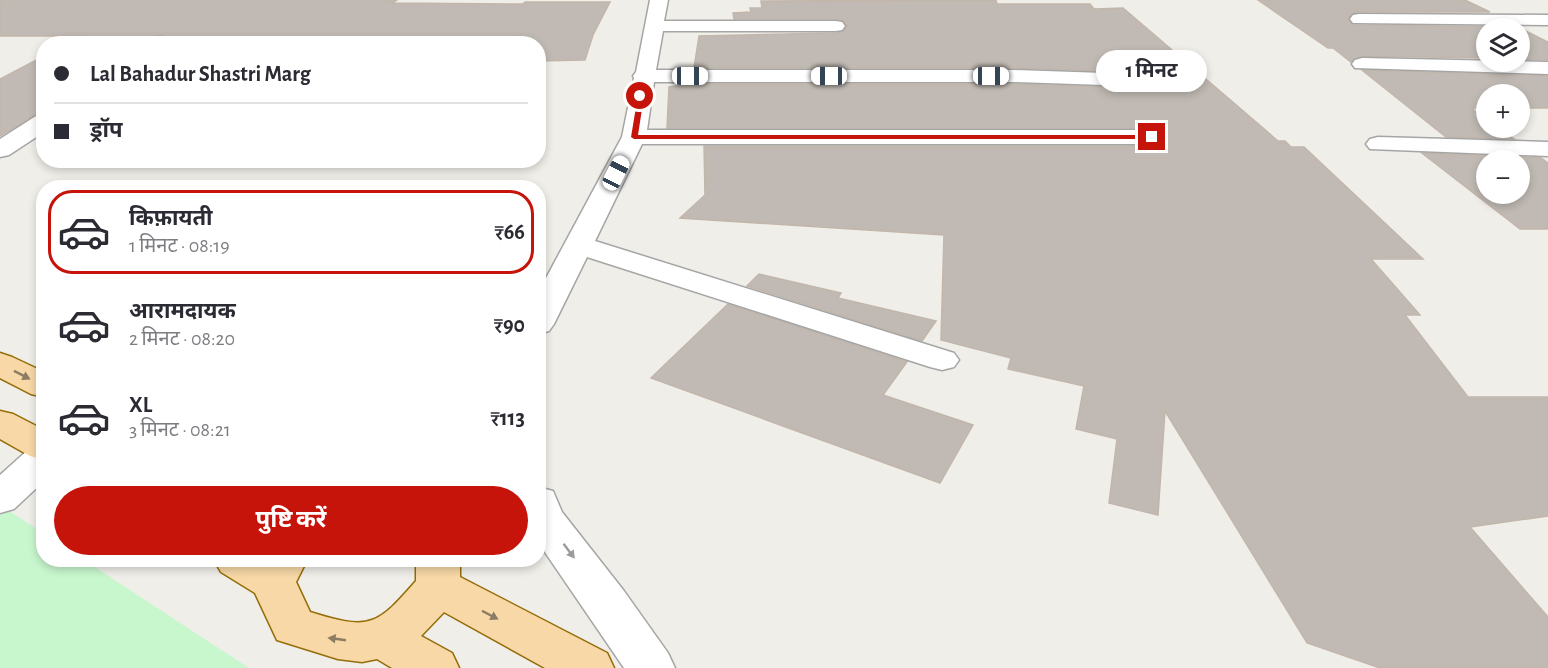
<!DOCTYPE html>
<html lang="hi">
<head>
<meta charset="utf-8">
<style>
	body { margin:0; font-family:"Alegreya Sans","Noto Sans Devanagari",sans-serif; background:#f2f2f3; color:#2b2b33; height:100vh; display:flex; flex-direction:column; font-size:22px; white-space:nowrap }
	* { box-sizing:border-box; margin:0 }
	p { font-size:20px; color:#7c7c81 }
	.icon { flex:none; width:33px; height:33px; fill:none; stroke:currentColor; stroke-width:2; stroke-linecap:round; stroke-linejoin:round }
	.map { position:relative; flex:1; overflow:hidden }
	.drawer { position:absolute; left:36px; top:180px; width:510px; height:387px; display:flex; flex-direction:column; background:#fff; border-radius:24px; box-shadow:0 3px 9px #0003 }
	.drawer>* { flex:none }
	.top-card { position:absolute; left:36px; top:36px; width:510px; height:132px; border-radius:24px; box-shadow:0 3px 9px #0003; display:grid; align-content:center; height:132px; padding:0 18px; background:#fff }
	.buttons { position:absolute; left:1476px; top:18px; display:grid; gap:12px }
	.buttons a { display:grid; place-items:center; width:54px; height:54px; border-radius:50%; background:#fff; box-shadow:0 3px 9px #0003; font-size:30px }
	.end { position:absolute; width:27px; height:27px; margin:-14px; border:8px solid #c6140b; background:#fff; box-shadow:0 0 0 3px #fff }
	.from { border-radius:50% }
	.bubble { position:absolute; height:42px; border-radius:21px; background:#fff; box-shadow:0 3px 9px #0003; font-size:20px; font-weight:700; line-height:42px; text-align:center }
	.car { position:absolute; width:18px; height:36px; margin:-18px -9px; border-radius:8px; box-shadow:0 0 4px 2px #0007; background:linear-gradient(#fff 24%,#345 0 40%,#fff 0 76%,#345 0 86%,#fff 0) }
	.top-card b { display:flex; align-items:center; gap:21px; height:57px; font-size:22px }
	.top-card b+b { border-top:2px solid #e1e1e2 }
	.top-card i { width:15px; height:15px; background:#2b2b33 }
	ul { padding:10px 0 0; list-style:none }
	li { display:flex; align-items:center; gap:18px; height:84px; margin:0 12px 9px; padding:0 6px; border:3px solid transparent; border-radius:24px }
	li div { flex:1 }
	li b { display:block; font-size:22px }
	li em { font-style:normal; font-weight:700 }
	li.current { border-color:#c6140b }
	li>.icon { width:54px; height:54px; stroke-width:1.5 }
	.action { display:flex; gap:12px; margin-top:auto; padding:12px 18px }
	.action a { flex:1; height:69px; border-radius:36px; background:#c6140b; color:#fff; font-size:24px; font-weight:700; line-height:69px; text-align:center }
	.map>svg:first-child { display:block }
</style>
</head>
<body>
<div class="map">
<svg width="1548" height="668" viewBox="0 0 1548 668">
	<rect width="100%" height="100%" fill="#f0eee8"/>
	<!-- park -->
	<path fill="#c8f7ce" d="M 0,505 L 43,533 L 44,560 L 84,560 L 249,668 L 0,668 Z"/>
	<!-- building -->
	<g fill="#c1bab4" stroke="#c2b6ab" stroke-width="1.5" fill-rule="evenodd">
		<path d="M 0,0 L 397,0 L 392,3 L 523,4 L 525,2 L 610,2 L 593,35 L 585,60 L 538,61 L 538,44 L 172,44 L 169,38 L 161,35 L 152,37 L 148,44 L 67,44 L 82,36 L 0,36 Z"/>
		<path d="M 996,0 L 997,4 L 1090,4 L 1094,9 L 1123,8 L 1278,141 L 1285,141 L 1291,147 L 1304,147 L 1423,259 L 1371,259 L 1420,315 L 1405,315 L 1468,397 L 1548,397 L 1548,516 L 1470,527 L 1548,617 L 1548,668 L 1380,668 L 1307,643 L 1165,411 L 1158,515 L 1109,503 L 1117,439 L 1076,429 L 1084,386 L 1008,369 L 1011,358 L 941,340 L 944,235 L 680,218 L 705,195 L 704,146 L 1152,146 L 1162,143 L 1166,136 L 1161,130 L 1152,128 L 667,128 L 669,87 L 691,84 L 1014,84 L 1104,87 L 1112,85 L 1116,80 L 1113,74 L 1104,71 L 1014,68 L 694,68 L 699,36 L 836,33 L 844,31 L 847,26 L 844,21 L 836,19 L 734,19 L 733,13 L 751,12 L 750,8 L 762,8 L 761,1 Z"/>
		<path d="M 1258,0 L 1465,0 L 1490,12 L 1359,12 L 1351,14 L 1348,19 L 1353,25 L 1518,27 L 1548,42 L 1548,60 L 1520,59 L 1520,28 L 1486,28 L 1486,58 L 1362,56 L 1351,62 L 1333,48 L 1328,48 Z"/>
		<path d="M 44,56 L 44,110 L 0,136 L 0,79 Z"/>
		<path d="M 1362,70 L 1548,76 L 1548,108 L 1520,108 L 1520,94 L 1486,94 L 1486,108 L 1471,108 L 1486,119 L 1486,128 L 1498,128 L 1514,139 L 1446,137 Z"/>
		<path d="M 1422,153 L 1541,158 L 1548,163 L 1548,229 L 1520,229 ZM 1486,160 L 1520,160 L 1520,194 L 1486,194 Z"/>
		<path d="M 759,274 L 841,293 L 838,298 L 936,321 L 922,341 L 747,286 Z"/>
		<path d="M 728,304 L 907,362 L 883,395 L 973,425 L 940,483 L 651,378 Z"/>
	</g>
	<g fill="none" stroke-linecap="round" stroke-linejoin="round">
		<!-- minor casing -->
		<g stroke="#a5a5a5" stroke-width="3">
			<g id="minor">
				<path d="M 650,0 L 668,0 L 664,21 L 836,21 L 842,22 L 845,26 L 842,30 L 836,31 L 663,31 L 656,70 L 1014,70 L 1104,73 L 1111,75 L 1114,79 L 1111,83 L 1104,85 L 1014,82 L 654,82 L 647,130 L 1152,130 L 1160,132 L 1164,137 L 1160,142 L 1152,144 L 642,144 L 595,241 L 954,353 L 959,360 L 954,367 L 942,370 L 930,367 L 587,257 L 554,324 L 549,331 L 538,334 L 538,293 L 622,137 L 634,78 L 633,76 L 636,72 Z"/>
				<path d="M 1359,14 L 1548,15 L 1548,25 L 1353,23 L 1350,19 L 1353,15 Z"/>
				<path d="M 160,37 L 167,39 L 170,43 L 150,44 L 153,39 Z"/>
				<path d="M 1362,58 L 1548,62 L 1548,74 L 1355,68 L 1352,64 L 1355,60 Z"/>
				<path d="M 44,114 L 44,132 L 9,155 L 0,157 L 0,139 L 36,116 Z"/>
				<path d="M 1378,137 L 1548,142 L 1548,156 L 1370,149 L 1366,144 L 1370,139 Z"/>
				<path d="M 44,445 L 44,481 L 14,509 L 0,513 L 0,475 L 30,448 Z"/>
				<path d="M 538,487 L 553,491 L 562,512 L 624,591 L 668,653 L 675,668 L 624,668 L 538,542 Z"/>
			</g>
		</g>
		<!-- major casing -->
		<g stroke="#956d09" stroke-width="3">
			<g id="major">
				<path d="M 0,353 L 12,357 L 44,372 L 44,397 L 31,394 L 0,378 Z"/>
				<path d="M 0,411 L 13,414 L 44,430 L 44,460 L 30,456 L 0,439 Z"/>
				<path d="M 214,560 L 307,560 L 296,582 L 310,612 C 327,617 355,627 372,620 C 389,614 404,594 416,581 L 416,560 L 460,560 L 460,577 L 607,653 L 614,668 L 545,668 L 444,612 L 421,636 L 452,653 L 459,668 L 392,668 L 377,659 L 362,662 L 338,659 L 277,640 L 255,593 L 221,572 Z"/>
			</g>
		</g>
		<!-- minor -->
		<use href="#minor" fill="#fff" fill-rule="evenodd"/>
		<!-- major -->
		<use href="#major" fill="#f7d8a6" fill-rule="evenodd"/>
	</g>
	<!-- one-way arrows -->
	<defs><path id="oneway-solid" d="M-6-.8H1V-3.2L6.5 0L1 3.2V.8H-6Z" transform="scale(1.5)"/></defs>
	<g fill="#8c7c64">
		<use href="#oneway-solid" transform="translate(22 375) rotate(27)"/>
		<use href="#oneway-solid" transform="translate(490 615) rotate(28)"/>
		<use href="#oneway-solid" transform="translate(337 639) rotate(-172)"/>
	</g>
	<use fill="#9b9b9b" href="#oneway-solid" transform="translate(569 551) rotate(53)"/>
	<!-- route -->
	<path fill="#c6140b" d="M 638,95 L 644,96 L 638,135 L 1152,135 L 1156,137 L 1152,139 L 634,139 L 631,137 Z"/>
</svg>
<div class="buttons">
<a><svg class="icon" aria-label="layers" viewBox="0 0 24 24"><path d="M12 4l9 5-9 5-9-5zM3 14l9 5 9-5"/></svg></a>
<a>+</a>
<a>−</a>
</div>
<i class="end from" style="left:640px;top:96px"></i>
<i class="end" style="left:1152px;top:137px"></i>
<div class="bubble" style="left:1096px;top:50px;width:111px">1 मिनट</div>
<i class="car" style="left:690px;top:76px;rotate:90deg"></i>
<i class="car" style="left:829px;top:76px;rotate:270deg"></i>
<i class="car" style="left:991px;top:76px;rotate:90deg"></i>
<i class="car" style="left:616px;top:173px;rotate:27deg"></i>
<div class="top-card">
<b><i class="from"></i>Lal Bahadur Shastri Marg</b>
<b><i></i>ड्रॉप</b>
</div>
<section class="drawer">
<ul>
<li class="current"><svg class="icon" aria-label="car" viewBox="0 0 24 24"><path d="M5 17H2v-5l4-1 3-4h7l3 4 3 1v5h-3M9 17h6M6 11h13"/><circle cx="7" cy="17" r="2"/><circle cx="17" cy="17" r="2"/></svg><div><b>किफ़ायती</b><p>1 मिनट · 08:19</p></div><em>₹66</em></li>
<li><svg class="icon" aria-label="car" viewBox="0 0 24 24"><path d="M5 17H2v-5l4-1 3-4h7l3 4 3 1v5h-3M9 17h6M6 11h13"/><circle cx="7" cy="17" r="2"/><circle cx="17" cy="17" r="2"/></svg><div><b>आरामदायक</b><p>2 मिनट · 08:20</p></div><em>₹90</em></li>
<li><svg class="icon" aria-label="car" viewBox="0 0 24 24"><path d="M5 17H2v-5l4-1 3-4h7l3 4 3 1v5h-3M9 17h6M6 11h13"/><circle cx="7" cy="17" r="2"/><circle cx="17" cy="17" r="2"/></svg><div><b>XL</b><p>3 मिनट · 08:21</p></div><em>₹113</em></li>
</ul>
<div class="action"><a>पुष्टि करें</a></div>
</section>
</div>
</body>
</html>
